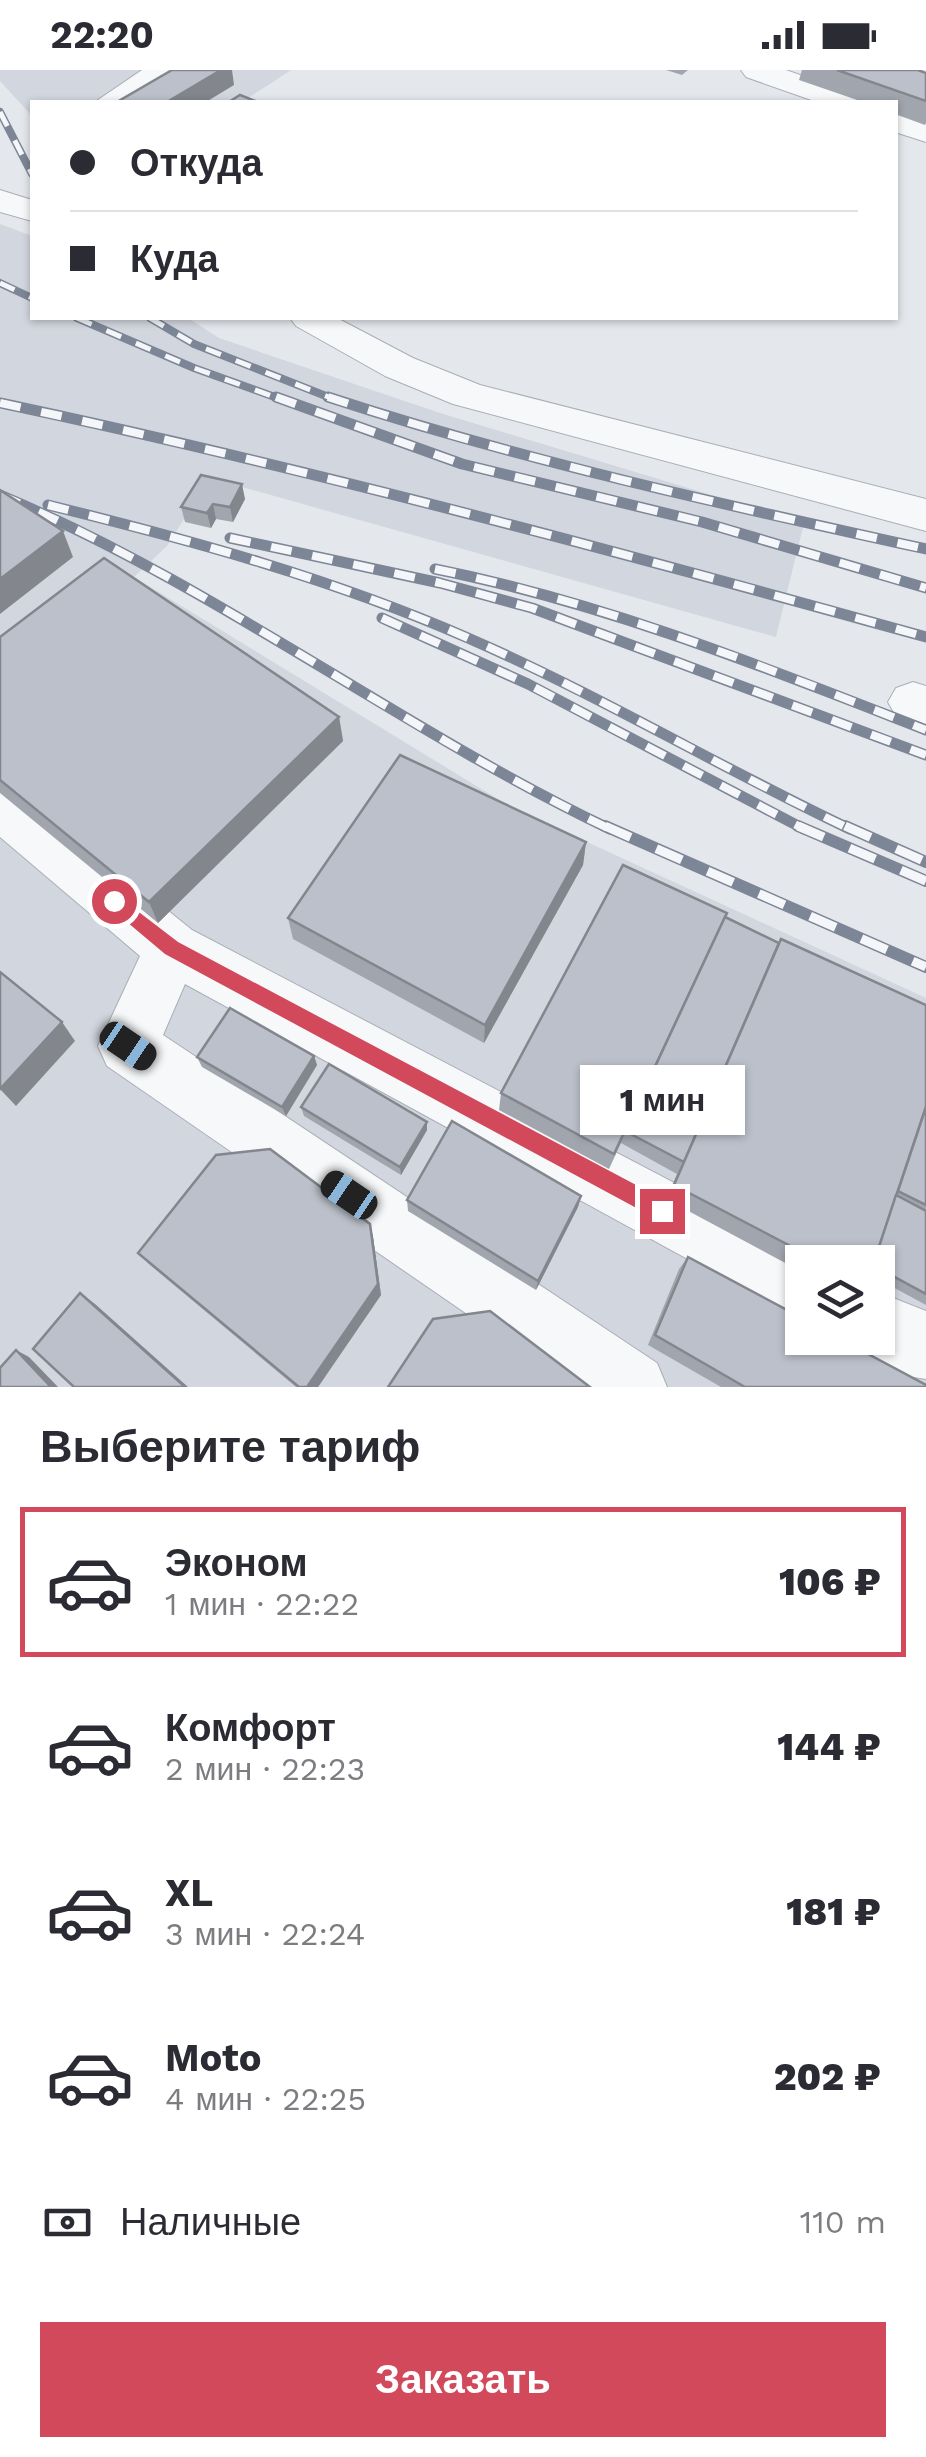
<!DOCTYPE html>
<html lang="ru">
<head>
<meta charset="utf-8">
<style>
	body { margin:0; font-family:"Work Sans",sans-serif; background:#f7f7f7; color:#2b2b33; height:100vh; display:flex; flex-direction:column; font-size:38px; white-space:nowrap }
	* { box-sizing:border-box; margin:0 }
	p { font-size:32px; color:#7c7c81 }
	.icon { flex:none; width:55px; height:55px; fill:none; stroke:currentColor; stroke-width:2; stroke-linecap:round; stroke-linejoin:round }
	.map { position:relative; height:1317px; overflow:hidden }
	.panel { display:flex; flex-direction:column; background:#fff; flex:1 }
	.panel>* { flex:none }
	.top-card { position:absolute; left:30px; top:30px; width:868px; height:220px; border-radius:0px; box-shadow:0 2px 8px #0004; display:grid; align-content:center; height:220px; padding:0 40px; background:#fff }
	.fabs { position:absolute; left:785px; top:1175px; display:grid; gap:20px }
	.fabs a { display:grid; place-items:center; width:110px; height:110px; border-radius:0px; background:#fff; box-shadow:0 2px 8px #0004; font-size:50px }
	.end { position:absolute; width:45px; height:45px; margin:-22px; border:12px solid #d1495b; background:#fff; box-shadow:0 0 0 5px #fff }
	.from { border-radius:50% }
	.bubble { position:absolute; height:70px; border-radius:0px; background:#fff; box-shadow:0 2px 8px #0004; font-size:32px; font-weight:800; line-height:70px; text-align:center }
	.car { position:absolute; width:30px; height:60px; margin:-30px -15px; border-radius:12px; box-shadow:0 0 8px 2px #0007; background:linear-gradient(#222 24%,#8ab4d8 0 40%,#222 0 76%,#8ab4d8 0 86%,#222 0) }
	.top-card b { display:flex; align-items:center; gap:35px; height:95px; font-size:38px }
	.top-card b+b { border-top:2px solid #e1e1e2 }
	.top-card i { width:25px; height:25px; background:#2b2b33 }
	ul { padding:0; list-style:none }
	li { display:flex; align-items:center; gap:30px; height:150px; margin:0 20px 15px; padding:0 20px; border:5px solid transparent; border-radius:0px }
	li div { flex:1 }
	li b { display:block; font-size:38px }
	li em { font-style:normal; font-weight:800 }
	li.current { border-color:#d1495b }
	li>.icon { width:90px; height:90px; stroke-width:1.5 }
	h2 { padding:0 40px; font-size:45px; line-height:120px }
	.pay { display:flex; align-items:center; gap:25px; height:110px; padding:0 40px; font-size:38px }
	.pay p { margin-inline-start:auto }
	.action { display:flex; gap:20px; margin-top:auto; padding:20px 40px }
	.action a { flex:1; height:115px; border-radius:0px; background:#d1495b; color:#fff; font-size:40px; font-weight:800; line-height:115px; text-align:center }
	.status { display:flex; justify-content:space-between; align-items:center; height:70px; padding:0 50px; background:#fff; direction:ltr }
	.status svg { height:28px; fill:currentColor }
	.map>svg:first-child { display:block }
</style>
</head>
<body>
<div class="status"><b>22:20</b><svg viewBox="0 0 49 12"><path d="M0 12V9h3v3zM5 12V6h3v6zM10 12V3h3v9zM15 12V0h3v12zM26 1h20v11H26zM47 4h2v5h-2z"/></svg></div>
<div class="map">
<svg width="926" height="1317" viewBox="0 0 926 1317">
	<rect width="100%" height="100%" fill="#e4e7ec"/>
	<!-- built -->
	<g fill="#d2d6de" fill-rule="evenodd">
		<path d="M 0,0 L 291,0 L 245,30 L 249,32 L 32,32 L 32,46 L 0,11 Z"/>
		<path d="M 0,154 L 32,166 L 32,248 L 188,248 L 219,268 L 440,343 L 804,453 L 776,567 L 210,408 L 167,476 L 134,507 L 511,737 L 926,928 L 926,1317 L 0,1317 ZM 802,1192 L 878,1192 L 878,1268 L 802,1268 Z"/>
	</g>
	<g fill="none" stroke-linecap="round" stroke-linejoin="round">
		<!-- minor casing -->
		<g stroke="#a9aeb7" stroke-width="2">
			<g id="minor">
				<path d="M 142,0 L 180,0 L 133,32 L 95,32 Z"/>
				<path d="M 741,0 L 786,0 L 856,25 L 861,32 L 817,32 L 746,7 Z"/>
				<path d="M 895,41 L 926,51 L 926,72 L 895,62 Z"/>
				<path d="M 0,120 L 32,130 L 32,151 L 0,142 Z"/>
				<path d="M 290,248 L 337,248 L 413,288 L 480,315 L 926,429 L 926,461 L 453,334 L 385,306 L 296,256 Z"/>
				<path d="M 913,612 L 926,616 L 926,657 L 896,646 L 888,632 L 896,618 Z"/>
				<path d="M 0,714 L 18,720 L 192,860 L 825,1192 L 802,1192 L 802,1249 L 779,1239 L 185,914 L 163,965 L 657,1293 L 667,1317 L 573,1317 L 107,996 L 98,976 L 140,886 L 0,767 Z"/>
				<path d="M 878,1222 L 926,1241 L 926,1309 L 907,1306 L 854,1280 L 849,1268 L 878,1268 Z"/>
			</g>
		</g>
		<!-- minor -->
		<use href="#minor" fill="#f7f8fa" fill-rule="evenodd"/>
		<!-- rail-far2 casing -->
		<g stroke="#7d8696" stroke-width="8">
			<g id="rail-far2">
				<path d="M 0,42 L 32,104"/>
				<path d="M 0,213 L 32,228"/>
				<path d="M 77,248 L 194,298 L 283,330"/>
				<path d="M 150,248 L 194,274 L 336,330"/>
			</g>
		</g>
		<!-- rail-far1 casing -->
		<g stroke="#7d8696" stroke-width="11">
			<g id="rail-far1">
				<path d="M 276,327 L 462,394 L 702,452 L 926,518"/>
				<path d="M 328,327 C 524,391 725,435 926,479"/>
				<path d="M 0,333 C 312,399 619,482 926,567"/>
				<path d="M 0,425 C 215,515 400,659 610,759"/>
				<path d="M 48,435 C 191,470 333,509 468,568 C 599,625 721,698 850,759"/>
				<path d="M 230,468 L 440,513 L 532,538 L 926,685"/>
				<path d="M 435,499 C 606,533 764,597 926,660"/>
				<path d="M 382,548 L 528,614 L 804,759"/>
			</g>
		</g>
		<!-- rail casing -->
		<g stroke="#7d8696" stroke-width="12">
			<g id="rail">
				<path d="M 605,756 L 926,897"/>
				<path d="M 798,756 L 926,811"/>
				<path d="M 845,756 L 926,792"/>
			</g>
		</g>
		<!-- rail-far2 -->
		<use href="#rail-far2" stroke="#f4f6f9" stroke-width="5" stroke-dasharray="16" stroke-linecap="butt"/>
		<!-- rail-far1 -->
		<use href="#rail-far1" stroke="#f4f6f9" stroke-width="8" stroke-dasharray="21" stroke-linecap="butt"/>
		<!-- rail -->
		<use href="#rail" stroke="#f4f6f9" stroke-width="9" stroke-dasharray="28" stroke-linecap="butt"/>
	</g>
	<!-- wall -->
	<g fill="#a1a5ae">
		<path d="M 666,0 L 688,0 L 682,5 Z"/>
		<path d="M 802,0 L 918,0 L 926,3 L 926,53 L 925,55 L 895,44 L 895,32 L 863,32 L 799,10 Z"/>
		<path d="M 245,429 L 233,452 L 216,449 L 211,458 L 185,452 L 181,437 Z"/>
		<path d="M 0,567 L 339,647 L 343,671 L 158,853 L 0,723 Z"/>
		<path d="M 586,772 L 583,795 L 484,973 L 293,869 L 288,848 Z"/>
		<path d="M 725,847 L 779,873 L 926,935 L 926,1235 L 878,1209 L 878,1192 L 802,1192 L 802,1202 L 666,1129 L 677,1104 L 621,1073 L 609,1099 L 499,1040 L 501,1023 Z"/>
		<path d="M 314,986 L 317,995 L 286,1046 L 202,997 L 197,987 Z"/>
		<path d="M 301,1037 L 427,1060 L 401,1105 L 304,1046 Z"/>
		<path d="M 581,1126 L 578,1137 L 536,1220 L 408,1141 L 407,1130 Z"/>
		<path d="M 370,1154 L 373,1167 L 381,1225 L 318,1317 L 296,1317 L 150,1195 L 138,1183 Z"/>
		<path d="M 688,1187 L 926,1317 L 721,1317 L 648,1275 L 679,1199 Z"/>
	</g>
	<!-- shaded-wall -->
	<g fill="#83868d">
		<path d="M 221,0 L 232,0 L 234,15 L 206,32 L 167,32 Z"/>
		<path d="M 242,414 L 245,429 L 233,452 L 230,437 Z"/>
		<path d="M 213,434 L 216,449 L 211,458 L 207,443 Z"/>
		<path d="M 63,461 L 73,487 L 0,544 L 0,509 Z"/>
		<path d="M 339,647 L 343,671 L 158,853 L 149,832 Z"/>
		<path d="M 586,772 L 583,795 L 484,973 L 485,955 Z"/>
		<path d="M 62,952 L 75,971 L 16,1036 L 0,1019 Z"/>
		<path d="M 314,986 L 317,995 L 286,1046 L 282,1037 Z"/>
		<path d="M 427,1052 L 427,1060 L 401,1105 L 400,1097 Z"/>
		<path d="M 581,1126 L 578,1137 L 536,1220 L 538,1211 Z"/>
		<path d="M 370,1154 L 373,1167 L 381,1225 L 318,1317 L 307,1317 Z"/>
		<path d="M 80,1223 L 95,1234 L 188,1317 L 185,1317 Z"/>
		<path d="M 16,1280 L 29,1287 L 58,1317 L 51,1317 Z"/>
	</g>
	<!-- building -->
	<g fill="#bbc0ca" stroke="#83868d" stroke-width="2.5">
		<path d="M 172,0 L 221,0 L 167,32 L 117,32 Z"/>
		<path d="M 837,0 L 918,0 L 926,3 L 926,31 Z"/>
		<path d="M 240,25 L 258,32 L 229,32 Z"/>
		<path d="M 201,405 L 242,414 L 230,437 L 213,434 L 207,443 L 181,437 Z"/>
		<path d="M 0,420 L 63,461 L 0,509 Z"/>
		<path d="M 104,488 L 339,647 L 149,832 L 0,710 L 0,567 Z"/>
		<path d="M 400,685 L 586,772 L 485,955 L 288,848 Z"/>
		<path d="M 623,795 L 727,843 L 614,1084 L 501,1023 Z"/>
		<path d="M 725,847 L 779,873 L 684,1092 L 625,1061 Z"/>
		<path d="M 781,869 L 926,935 L 926,1037 L 874,1192 L 821,1192 L 674,1115 Z"/>
		<path d="M 0,902 L 62,952 L 0,1019 Z"/>
		<path d="M 230,938 L 314,986 L 282,1037 L 197,987 Z"/>
		<path d="M 329,994 L 427,1052 L 400,1097 L 301,1037 Z"/>
		<path d="M 926,1037 L 926,1135 L 898,1121 Z"/>
		<path d="M 452,1051 L 581,1126 L 538,1211 L 407,1130 Z"/>
		<path d="M 270,1079 L 370,1154 L 378,1214 L 307,1317 L 299,1317 L 138,1183 L 216,1085 Z"/>
		<path d="M 896,1125 L 926,1141 L 926,1224 L 878,1198 L 878,1192 L 874,1192 Z"/>
		<path d="M 688,1187 L 802,1248 L 802,1268 L 838,1268 L 926,1315 L 926,1317 L 745,1317 L 655,1265 Z"/>
		<path d="M 80,1223 L 185,1317 L 74,1317 L 33,1279 Z"/>
		<path d="M 490,1241 L 590,1317 L 388,1317 L 433,1249 Z"/>
		<path d="M 16,1280 L 51,1317 L 0,1317 L 0,1298 Z"/>
	</g>
	<!-- route -->
	<path fill="#d1495b" d="M 114,823 L 178,872 L 670,1133 L 673,1141 L 670,1148 L 662,1151 L 655,1148 L 165,884 L 108,836 L 106,831 Z"/>
</svg>
<div class="fabs">
<a><svg class="icon" aria-label="layers" viewBox="0 0 24 24"><path d="M12 4l9 5-9 5-9-5zM3 14l9 5 9-5"/></svg></a>
</div>
<i class="end from" style="left:114px;top:831px"></i>
<i class="end" style="left:662px;top:1141px"></i>
<div class="bubble" style="left:580px;top:995px;width:165px">1 мин</div>
<i class="car" style="left:128px;top:976px;rotate:124deg"></i>
<i class="car" style="left:349px;top:1125px;rotate:304deg"></i>
<div class="top-card">
<b><i class="from"></i>Откуда</b>
<b><i></i>Куда</b>
</div>
</div>
<section class="panel">
<h2>Выберите тариф</h2>
<ul>
<li class="current"><svg class="icon" aria-label="car" viewBox="0 0 24 24"><path d="M5 17H2v-5l4-1 3-4h7l3 4 3 1v5h-3M9 17h6M6 11h13"/><circle cx="7" cy="17" r="2"/><circle cx="17" cy="17" r="2"/></svg><div><b>Эконом</b><p>1 мин · 22:22</p></div><em>106 ₽</em></li>
<li><svg class="icon" aria-label="car" viewBox="0 0 24 24"><path d="M5 17H2v-5l4-1 3-4h7l3 4 3 1v5h-3M9 17h6M6 11h13"/><circle cx="7" cy="17" r="2"/><circle cx="17" cy="17" r="2"/></svg><div><b>Комфорт</b><p>2 мин · 22:23</p></div><em>144 ₽</em></li>
<li><svg class="icon" aria-label="car" viewBox="0 0 24 24"><path d="M5 17H2v-5l4-1 3-4h7l3 4 3 1v5h-3M9 17h6M6 11h13"/><circle cx="7" cy="17" r="2"/><circle cx="17" cy="17" r="2"/></svg><div><b>XL</b><p>3 мин · 22:24</p></div><em>181 ₽</em></li>
<li><svg class="icon" aria-label="car" viewBox="0 0 24 24"><path d="M5 17H2v-5l4-1 3-4h7l3 4 3 1v5h-3M9 17h6M6 11h13"/><circle cx="7" cy="17" r="2"/><circle cx="17" cy="17" r="2"/></svg><div><b>Moto</b><p>4 мин · 22:25</p></div><em>202 ₽</em></li>
</ul>
<div class="pay"><svg class="icon" aria-label="cash" viewBox="0 0 24 24"><path d="M3 7h18v10H3z"/><circle cx="12" cy="12" r="2"/></svg>Наличные<p>110 m</p></div>
<div class="action"><a>Заказать</a></div>
</section>
</body>
</html>
